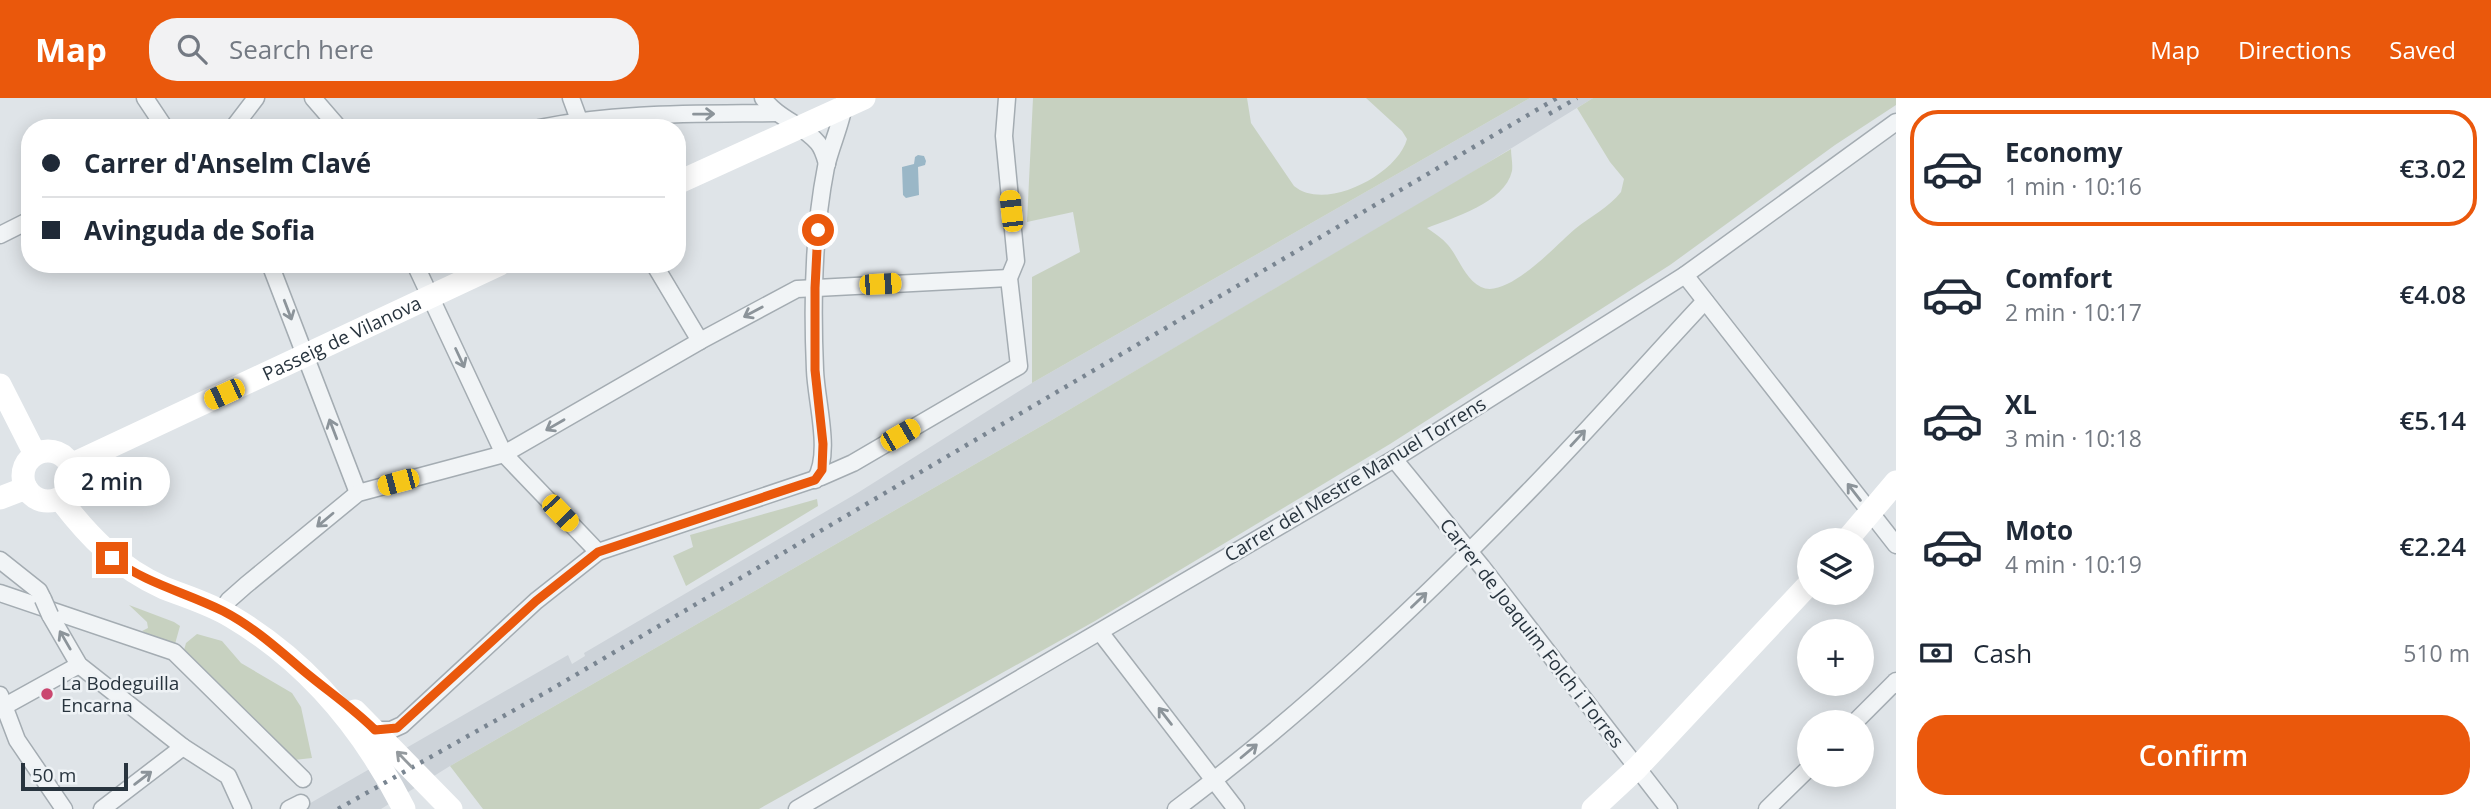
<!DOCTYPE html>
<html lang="en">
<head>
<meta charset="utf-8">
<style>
	body { margin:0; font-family:"Open Sans",sans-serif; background:#f2f2f3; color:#1f2937; height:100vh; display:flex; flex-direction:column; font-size:26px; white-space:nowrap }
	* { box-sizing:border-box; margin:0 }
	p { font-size:23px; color:#747a83 }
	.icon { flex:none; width:38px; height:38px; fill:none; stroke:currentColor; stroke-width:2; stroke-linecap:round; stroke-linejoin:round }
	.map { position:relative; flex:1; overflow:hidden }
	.side { display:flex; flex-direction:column; background:#fff; width:595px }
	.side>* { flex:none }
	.hud { position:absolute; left:21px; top:21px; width:665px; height:154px; border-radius:28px; box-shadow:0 4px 18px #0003; display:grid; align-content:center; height:154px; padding:0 21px; background:#fff }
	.tools { position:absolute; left:1797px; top:430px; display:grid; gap:14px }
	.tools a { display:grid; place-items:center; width:77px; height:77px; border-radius:50%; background:#fff; box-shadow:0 4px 18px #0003; font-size:35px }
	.scale { position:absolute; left:21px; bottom:18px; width:107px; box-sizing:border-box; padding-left:7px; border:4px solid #28343e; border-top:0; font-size:19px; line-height:24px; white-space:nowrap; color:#28343e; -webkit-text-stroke:5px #eef2f5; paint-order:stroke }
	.end { position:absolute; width:32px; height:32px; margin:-16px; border:9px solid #ea580c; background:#fff; box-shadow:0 0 0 4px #fff }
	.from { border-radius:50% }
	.bubble { position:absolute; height:49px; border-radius:24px; background:#fff; box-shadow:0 4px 18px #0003; font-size:23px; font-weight:600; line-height:49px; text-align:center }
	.car { position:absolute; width:21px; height:42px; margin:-21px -10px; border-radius:9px; box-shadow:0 0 5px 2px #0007; background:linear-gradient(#f5c518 24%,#345 0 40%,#f5c518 0 76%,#345 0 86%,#f5c518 0) }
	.hud b { display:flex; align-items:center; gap:24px; height:66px; font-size:26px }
	.hud b+b { border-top:2px solid #e0e1e3 }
	.hud i { width:18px; height:18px; background:#1f2937 }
	ul { padding:12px 0 0; list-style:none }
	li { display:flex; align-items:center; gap:21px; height:116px; margin:0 14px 10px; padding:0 7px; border:4px solid transparent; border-radius:28px }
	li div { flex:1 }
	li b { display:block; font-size:26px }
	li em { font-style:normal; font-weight:600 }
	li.active { border-color:#ea580c }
	li>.icon { width:63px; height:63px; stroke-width:1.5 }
	.pay { display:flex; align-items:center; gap:18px; height:77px; padding:0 21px; font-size:26px }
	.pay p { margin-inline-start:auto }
	.button { display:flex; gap:14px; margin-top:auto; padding:14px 21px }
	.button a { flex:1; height:80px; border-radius:28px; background:#ea580c; color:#fff; font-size:28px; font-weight:600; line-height:80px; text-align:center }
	header { display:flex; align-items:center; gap:42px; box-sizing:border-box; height:98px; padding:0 35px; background:#ea580c; color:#fff }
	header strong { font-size:33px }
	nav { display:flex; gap:38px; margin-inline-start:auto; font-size:24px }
	.search { width:490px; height:63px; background:#f2f2f3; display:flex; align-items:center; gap:18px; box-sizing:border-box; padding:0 24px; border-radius:28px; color:#747a83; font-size:26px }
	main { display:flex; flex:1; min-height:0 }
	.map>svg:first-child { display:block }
</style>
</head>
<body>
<header>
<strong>Map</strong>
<div class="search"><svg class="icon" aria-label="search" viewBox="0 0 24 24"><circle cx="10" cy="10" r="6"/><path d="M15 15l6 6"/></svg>Search here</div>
<nav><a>Map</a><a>Directions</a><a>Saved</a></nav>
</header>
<main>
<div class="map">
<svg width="1896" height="711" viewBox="0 0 1896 711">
	<rect width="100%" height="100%" fill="#dfe4e8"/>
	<!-- built -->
	<path fill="#cdd3d9" d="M 1530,0 L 1593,0 L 1458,83 L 1050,323 L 450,668 L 381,711 L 300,711 L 568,557 L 572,566 L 585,558 L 584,555 L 859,394 L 1032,285 Z"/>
	<!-- green -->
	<g fill="#c7d1c0">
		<path d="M 1033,0 L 1247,0 L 1251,25 L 1294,88 C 1325,114 1397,77 1407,41 L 1402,33 L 1366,0 L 1530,0 L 1032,285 L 1032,179 L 1080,154 L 1073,114 L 1027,124 Z"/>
		<path d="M 1593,0 L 1896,0 L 1896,7 L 1835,47 L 1670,167 L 1390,346 L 1095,523 L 759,711 L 483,711 L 450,668 L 1050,323 L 1511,51 C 1511,58 1513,66 1512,73 C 1505,105 1452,120 1427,130 C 1434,135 1442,140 1448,147 C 1459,160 1465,181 1481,189 C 1507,202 1557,146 1575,131 C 1590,119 1609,109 1621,94 L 1624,81 L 1610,64 L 1577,10 Z"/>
		<path d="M 817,401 L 818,408 L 686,488 L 673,458 L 693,449 L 690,437 Z"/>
		<path d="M 129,507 L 174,524 L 180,528 L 175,546 L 170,547 L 142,533 L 148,530 L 147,524 Z"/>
		<path d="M 197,536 L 222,543 L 241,565 L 292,595 L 301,609 L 312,660 L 294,662 L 187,557 L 184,552 L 186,545 Z"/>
	</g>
	<!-- water -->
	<path fill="#9ab7c7" d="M 918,57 L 924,58 L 926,63 L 925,67 L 918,69 L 919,97 L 906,100 L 903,97 L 902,69 L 914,66 L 915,59 Z"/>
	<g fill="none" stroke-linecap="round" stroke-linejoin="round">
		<!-- street casing -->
		<g stroke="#a4acb2" stroke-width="19">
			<g id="street">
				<path d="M 145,0 L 165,30"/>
				<path d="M 313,0 L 339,30"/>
				<path d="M 571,0 L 582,30"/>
				<path d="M 763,0 C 777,20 803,27 818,45 C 823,51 825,59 827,66"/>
				<path d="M 233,30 L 256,0"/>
				<path d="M 539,30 C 617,14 697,16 777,15"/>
				<path d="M 0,137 L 30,122"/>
				<path d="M 270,166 L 358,395"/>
				<path d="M 415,166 L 504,356 L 598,454"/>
				<path d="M 654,166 L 700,243"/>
				<path d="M 1685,177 L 1896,447"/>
				<path d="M 1394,361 L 1482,469 L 1669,711"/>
				<path d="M 815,382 C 832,356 816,303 815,272 C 812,205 813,135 826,69 C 831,47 842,25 845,2"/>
				<path d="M 0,462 L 39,493 L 43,501"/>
				<path d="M 0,495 L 174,554 L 303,681"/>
				<path d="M 221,513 L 229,502 L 246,487 L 358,395 L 504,356 L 700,243 L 797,191 L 1009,180"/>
				<path d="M 50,517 L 79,567 L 183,649 L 228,678 L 243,711"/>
				<path d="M 1100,534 L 1236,711"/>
				<path d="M 0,597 L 17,642 L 64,711"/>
				<path d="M 5,608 L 79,567"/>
				<path d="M 1854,625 L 1896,583"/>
				<path d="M 375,632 L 391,632 L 402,627 L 536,503 L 598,454 L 821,379 L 853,365 L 1019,268 L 1009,180 L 1016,163 L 1004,38 L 1007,0"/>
				<path d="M 102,711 L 183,649"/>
				<path d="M 289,711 L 301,705"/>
				<path d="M 797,711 L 1394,361 L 1685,177 L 1896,24"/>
				<path d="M 1176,711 C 1303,616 1418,507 1528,394 C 1589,332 1646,266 1705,203"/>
				<path d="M 1767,711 L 1810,669"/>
			</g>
		</g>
		<!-- street -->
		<use href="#street" stroke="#f1f4f6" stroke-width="16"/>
		<!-- secondary -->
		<g stroke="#fff" stroke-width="23">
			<path d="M 677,85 L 864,0"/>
			<path d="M 0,287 L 35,356"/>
			<circle cx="48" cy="378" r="25"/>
			<path id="s1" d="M 71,367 L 500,166"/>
			<path d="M 0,400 L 26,390"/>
			<path d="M 60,401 C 89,439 119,470 164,490 C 187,499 211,506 232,519 C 308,564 364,632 404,711"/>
			<path d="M 1846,443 L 1896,384"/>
			<path d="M 355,613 L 451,711"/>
			<path d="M 1593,711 L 1637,670 L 1810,485"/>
		</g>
		<!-- rail -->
		<g stroke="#798591" stroke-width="4.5" stroke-dasharray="3.5 7" stroke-linecap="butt">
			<path d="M 1549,16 L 1577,0"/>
			<path d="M 338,711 L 550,592 L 1557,0"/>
		</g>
		<!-- street-bridge casing -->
		<g stroke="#a4acb2" stroke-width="19" stroke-linecap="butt">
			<path id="street-bridge" d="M 43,501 L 50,517"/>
		</g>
		<!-- street-bridge -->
		<use href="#street-bridge" stroke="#f1f4f6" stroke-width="16"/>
	</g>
	<!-- one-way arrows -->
	<defs><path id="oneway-shaft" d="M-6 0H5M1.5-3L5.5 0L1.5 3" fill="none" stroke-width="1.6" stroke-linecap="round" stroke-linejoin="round" transform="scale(1.75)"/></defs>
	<g stroke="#8c949a">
		<use href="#oneway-shaft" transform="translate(704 16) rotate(-1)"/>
		<use href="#oneway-shaft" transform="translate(288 212) rotate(69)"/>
		<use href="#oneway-shaft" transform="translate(753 214) rotate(152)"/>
		<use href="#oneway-shaft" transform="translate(460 260) rotate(65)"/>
		<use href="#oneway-shaft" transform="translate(555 327) rotate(150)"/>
		<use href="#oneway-shaft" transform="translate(333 331) rotate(-111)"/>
		<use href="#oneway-shaft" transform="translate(1578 340) rotate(-47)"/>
		<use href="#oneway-shaft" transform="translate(1854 394) rotate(-128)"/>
		<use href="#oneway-shaft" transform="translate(325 422) rotate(140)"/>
		<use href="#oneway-shaft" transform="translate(1419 502) rotate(-44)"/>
		<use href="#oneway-shaft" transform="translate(65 542) rotate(-120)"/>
		<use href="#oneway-shaft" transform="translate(1165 618) rotate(-128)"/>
		<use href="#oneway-shaft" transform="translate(1249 653) rotate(-40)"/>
		<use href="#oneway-shaft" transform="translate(143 680) rotate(-37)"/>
	</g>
	<use stroke="#949a9e" href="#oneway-shaft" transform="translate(404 661) rotate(-134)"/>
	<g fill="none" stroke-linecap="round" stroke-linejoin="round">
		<!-- route -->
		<path stroke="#ea580c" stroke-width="9" d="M 112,460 C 147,486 185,494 223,513 C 254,529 279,552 305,574 C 329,594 353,610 375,632 L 397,630 L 536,503 L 598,454 L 815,382 L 822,372 L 823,346 L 815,272 L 815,190 L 818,132"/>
	</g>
	<!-- markers -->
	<circle fill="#ca476f" stroke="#eef2f5" stroke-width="2.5" cx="47" cy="596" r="7"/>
	<g text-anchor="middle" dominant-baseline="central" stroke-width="5" stroke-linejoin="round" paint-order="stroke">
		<!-- street labels -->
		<g font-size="19" fill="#28343e" stroke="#eef2f5">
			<text stroke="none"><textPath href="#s1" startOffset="299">Passeig de Vilanova</textPath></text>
			<text transform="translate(1355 381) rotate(-31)">Carrer del Mestre Manuel Torrens</text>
			<text transform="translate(1532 535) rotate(52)">Carrer de Joaquim Folch i Torres</text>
		</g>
		<!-- poi labels -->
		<g font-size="19" fill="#28343e" stroke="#eef2f5" text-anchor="start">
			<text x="61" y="585">La Bodeguilla<tspan x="61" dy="22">Encarna</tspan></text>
		</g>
	</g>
</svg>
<div class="tools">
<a><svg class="icon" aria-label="layers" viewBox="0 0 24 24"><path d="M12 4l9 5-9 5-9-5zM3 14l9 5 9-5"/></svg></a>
<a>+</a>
<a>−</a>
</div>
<div class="scale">50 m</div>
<i class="end from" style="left:818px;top:132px"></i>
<i class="end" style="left:112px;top:460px"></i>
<div class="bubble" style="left:54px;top:359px;width:116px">2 min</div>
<i class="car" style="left:1011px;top:113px;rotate:354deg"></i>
<i class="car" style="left:880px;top:186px;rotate:87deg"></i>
<i class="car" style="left:224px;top:296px;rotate:245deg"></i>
<i class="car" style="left:900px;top:337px;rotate:60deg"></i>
<i class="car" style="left:398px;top:384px;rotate:255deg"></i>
<i class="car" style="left:560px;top:415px;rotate:136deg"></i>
<div class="hud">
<b><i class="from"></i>Carrer d'Anselm Clavé</b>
<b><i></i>Avinguda de Sofia</b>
</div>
</div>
<section class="side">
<ul>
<li class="active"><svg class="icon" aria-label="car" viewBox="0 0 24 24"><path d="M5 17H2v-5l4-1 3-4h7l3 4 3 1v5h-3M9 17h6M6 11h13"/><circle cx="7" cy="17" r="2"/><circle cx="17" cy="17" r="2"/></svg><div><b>Economy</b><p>1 min · 10:16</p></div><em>€3.02</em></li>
<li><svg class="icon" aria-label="car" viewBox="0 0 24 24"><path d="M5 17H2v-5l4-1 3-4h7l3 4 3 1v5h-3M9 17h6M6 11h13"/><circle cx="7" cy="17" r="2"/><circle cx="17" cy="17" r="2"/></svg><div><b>Comfort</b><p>2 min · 10:17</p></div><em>€4.08</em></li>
<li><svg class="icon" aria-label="car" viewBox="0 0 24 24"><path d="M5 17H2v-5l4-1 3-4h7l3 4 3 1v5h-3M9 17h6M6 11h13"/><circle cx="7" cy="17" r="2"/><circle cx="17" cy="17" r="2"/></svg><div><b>XL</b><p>3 min · 10:18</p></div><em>€5.14</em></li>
<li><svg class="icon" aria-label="car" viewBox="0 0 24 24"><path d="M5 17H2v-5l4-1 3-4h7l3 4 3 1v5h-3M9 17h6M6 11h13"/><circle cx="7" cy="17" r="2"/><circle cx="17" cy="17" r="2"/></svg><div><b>Moto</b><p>4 min · 10:19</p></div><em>€2.24</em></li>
</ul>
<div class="pay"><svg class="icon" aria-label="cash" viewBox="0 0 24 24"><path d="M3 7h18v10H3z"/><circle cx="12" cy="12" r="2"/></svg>Cash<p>510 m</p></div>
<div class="button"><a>Confirm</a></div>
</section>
</main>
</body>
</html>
